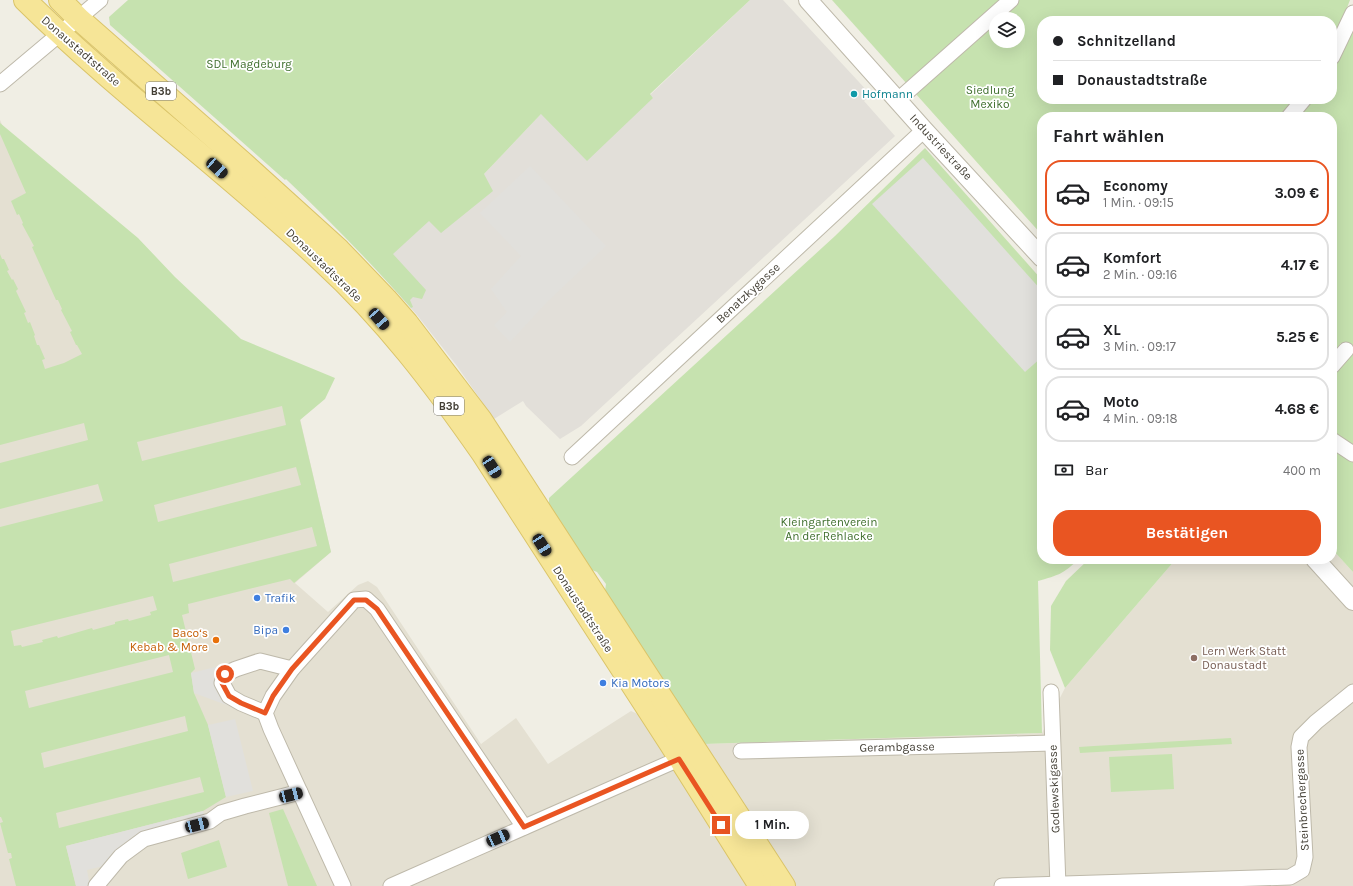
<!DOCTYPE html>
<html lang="de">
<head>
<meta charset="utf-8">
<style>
	body { margin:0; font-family:Karla,sans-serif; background:#f6f6f6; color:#202124; height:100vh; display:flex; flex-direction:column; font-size:15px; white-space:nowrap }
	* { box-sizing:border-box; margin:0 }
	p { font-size:13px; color:#757577 }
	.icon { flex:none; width:22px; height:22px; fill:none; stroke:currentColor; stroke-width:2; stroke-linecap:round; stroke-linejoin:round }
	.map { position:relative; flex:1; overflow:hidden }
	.side { position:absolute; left:1037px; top:112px; width:300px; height:452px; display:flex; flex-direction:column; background:#fff; border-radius:16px; box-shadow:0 4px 16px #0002 }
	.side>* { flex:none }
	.guide { position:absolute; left:1037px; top:16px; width:300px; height:88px; border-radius:16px; box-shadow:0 4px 16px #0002; display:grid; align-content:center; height:88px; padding:0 16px; background:#fff }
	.tools { position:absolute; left:989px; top:12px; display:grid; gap:8px }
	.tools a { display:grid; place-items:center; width:36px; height:36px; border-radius:50%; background:#fff; box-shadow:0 4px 16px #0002; font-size:20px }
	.end { position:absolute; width:18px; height:18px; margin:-9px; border:5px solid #e95522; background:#fff; box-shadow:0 0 0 2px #fff }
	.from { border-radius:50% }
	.bubble { position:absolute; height:28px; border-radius:14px; background:#fff; box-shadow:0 4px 16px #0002; font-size:13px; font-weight:700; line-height:28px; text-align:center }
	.car { position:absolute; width:12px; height:24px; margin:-12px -6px; border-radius:5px; box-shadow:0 0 3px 1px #0007; background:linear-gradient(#222 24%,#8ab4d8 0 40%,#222 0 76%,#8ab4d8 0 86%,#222 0) }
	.guide b { display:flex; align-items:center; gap:14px; height:38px; font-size:15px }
	.guide b+b { border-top:1px solid #e0e0e0 }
	.guide i { width:10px; height:10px; background:#202124 }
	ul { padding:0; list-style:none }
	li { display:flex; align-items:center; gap:12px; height:66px; margin:0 8px 6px; padding:0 8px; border:2px solid #e0e0e0; border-radius:16px }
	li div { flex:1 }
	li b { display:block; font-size:15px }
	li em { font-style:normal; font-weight:700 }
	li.on { border-color:#e95522 }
	li>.icon { width:36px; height:36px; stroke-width:1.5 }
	h2 { padding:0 16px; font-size:18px; line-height:48px }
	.pay { display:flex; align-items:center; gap:10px; height:44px; padding:0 16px; font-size:15px }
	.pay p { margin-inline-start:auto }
	.action { display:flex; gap:8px; margin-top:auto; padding:8px 16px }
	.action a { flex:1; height:46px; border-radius:16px; background:#e95522; color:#fff; font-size:16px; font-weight:700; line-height:46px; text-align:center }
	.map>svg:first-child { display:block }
</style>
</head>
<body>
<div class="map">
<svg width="1353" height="886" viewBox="0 0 1353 886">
	<rect width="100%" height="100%" fill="#f0eee4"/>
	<!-- residential -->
	<path fill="#e4e0d2" d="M 0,120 L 107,363 L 208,364 L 298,410 L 331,552 L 295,583 L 328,612 L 358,585 L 368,581 L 377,587 L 481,744 L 516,718 L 548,764 L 631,711 L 704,744 L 1042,733 L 1065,688 L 1176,559 L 1332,559 L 1332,549 L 1353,572 L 1353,886 L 0,886 Z"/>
	<!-- industrial -->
	<path fill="#e2dfd9" d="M 750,0 L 783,0 L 871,95 L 864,101 L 895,136 L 581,426 L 560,439 L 526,406 L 523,401 L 494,419 L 457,366 L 417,315 L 373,265 L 330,221 L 286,179 L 484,174 L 541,114 L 653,98 L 650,95 Z"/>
	<!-- green -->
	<g fill="#c6e2af" fill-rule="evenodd">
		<path d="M 128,0 L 750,0 L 650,94 L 653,98 L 587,161 L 541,114 L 484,174 L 493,191 L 441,233 L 429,221 L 393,254 L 426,290 L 422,299 L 413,297 L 410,300 L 413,307 L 411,308 C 371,263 330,221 286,179 L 285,180 L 110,25 L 109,17 Z"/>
		<path d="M 832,0 L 1001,0 L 907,84 Z"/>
		<path d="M 1019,0 L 1350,0 L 1341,23 L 1332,41 L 1332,21 L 1042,21 L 1042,99 L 1297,99 L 1279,117 L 1042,117 L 1042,235 L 915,93 L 996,21 L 996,41 L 1018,41 L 1018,19 L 998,19 Z"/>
		<path d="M 1353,22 L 1353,572 L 1332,549 L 1332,375 L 1349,355 L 1346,346 L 1341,343 L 1332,354 L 1332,117 L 1295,117 L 1310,99 L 1332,99 L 1332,64 Z"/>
		<path d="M 0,123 L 138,238 L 175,277 L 241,339 L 335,378 L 325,399 L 300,420 L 331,552 L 294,583 L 290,579 L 188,604 L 189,613 L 182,615 L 195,669 L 191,673 L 194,693 L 208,725 L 226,797 L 203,811 L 66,846 L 76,886 L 16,886 L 9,859 L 12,858 L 11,853 L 8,853 L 0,823 L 3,822 L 1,817 L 0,817 L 0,527 L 103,501 L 98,484 L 0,509 L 0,463 L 88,440 L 84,423 L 0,445 L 0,254 L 2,259 L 4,259 L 9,270 L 7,271 L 12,280 L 13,279 L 18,289 L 16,291 L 26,312 L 24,313 L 28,323 L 30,322 L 35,335 L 34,336 L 37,345 L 39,345 L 45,359 L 42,360 L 45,369 L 64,363 L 82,354 L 77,345 L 76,345 L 70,332 L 72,331 L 61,310 L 62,309 L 58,300 L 56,300 L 32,247 L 34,246 L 22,224 L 23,223 L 19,214 L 17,215 L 11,201 L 26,193 L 0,134 ZM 282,406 L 286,425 L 142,461 L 137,442 ZM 296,467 L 301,485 L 158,522 L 154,505 ZM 312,527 L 317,546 L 173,582 L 169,564 ZM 153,596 L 157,610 L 150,612 L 151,615 L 129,621 L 128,619 L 115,622 L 115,624 L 93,630 L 92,628 L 58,638 L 57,636 L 42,640 L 43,642 L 22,647 L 21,645 L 14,646 L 11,631 ZM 169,655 L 173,672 L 29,708 L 25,691 ZM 185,716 L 188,731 L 44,768 L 41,753 ZM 200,777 L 204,792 L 59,828 L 56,813 Z"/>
		<path d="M 925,148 L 1042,280 L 1042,559 L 1079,559 C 1063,574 1059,575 1038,581 L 1042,733 L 704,744 L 605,591 L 606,584 L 597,572 L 592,570 L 549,504 L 549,498 L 835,236 Z"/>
		<path d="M 1089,559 L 1176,559 L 1065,688 L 1050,650 L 1051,606 L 1066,581 Z"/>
		<path d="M 1231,738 L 1232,744 L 1080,753 L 1079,747 L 1094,746 Z"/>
		<path d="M 1172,754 L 1174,789 L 1111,792 L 1109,757 Z"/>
		<path d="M 283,809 L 317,886 L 288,886 L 269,813 Z"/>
		<path d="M 219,840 L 227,867 L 188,879 L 181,853 Z"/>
	</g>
	<!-- parking -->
	<g fill="#e1e0dc">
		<path d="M 923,158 L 1042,291 L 1042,357 L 1025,372 L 872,204 Z"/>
		<path d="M 530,166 L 606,246 L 545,304 L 510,342 L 494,325 L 507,312 L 491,289 L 521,256 L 480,213 Z"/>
		<path d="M 232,663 L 232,707 L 194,693 L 191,673 Z"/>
		<path d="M 235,719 L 253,791 L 226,797 L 208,725 Z"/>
		<path d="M 203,811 L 205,818 L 134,836 L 108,865 L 87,870 L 90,886 L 76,886 L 66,846 Z"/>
	</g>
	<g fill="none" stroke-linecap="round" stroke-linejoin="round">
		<!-- minor casing -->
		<g stroke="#beb9aa" stroke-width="17">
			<g id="minor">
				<path d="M 1332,57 L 1353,13"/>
				<path d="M 0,84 L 100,0"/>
				<path d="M 898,100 L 1011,0"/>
				<path d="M 1289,117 L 1304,99"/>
				<path d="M 1332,366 L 1346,350"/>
				<path d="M 1332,440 L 1353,454"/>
				<path d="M 572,457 L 924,130"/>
				<path d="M 1051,692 L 1058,886"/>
				<path d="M 265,713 L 241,703 L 229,696 L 222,683 L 225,674 L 236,669 L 260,661 L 292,669"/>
				<path d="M 741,751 L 1052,743"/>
				<path d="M 96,886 L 121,856 L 144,839 L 210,821 L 221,813 L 245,806 L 300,792"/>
				<path d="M 343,886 L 271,729 L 265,713 L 273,696 L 292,669 L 354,600 L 366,599 L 377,609 L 524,827"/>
				<path d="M 391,886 L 679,759"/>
				<path d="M 1002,886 L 1290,877 L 1302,870 L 1305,857 L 1299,747 L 1301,737 L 1316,722 L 1353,692"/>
			</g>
		</g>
		<!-- tertiary casing -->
		<g stroke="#beb9aa" stroke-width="20">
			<g id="tertiary">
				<path d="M 808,0 L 924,130 L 1042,258"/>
				<path d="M 1315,559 L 1353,601"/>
			</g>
		</g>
		<!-- primary casing -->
		<g stroke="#dac469" stroke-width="24">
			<g id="primary">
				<path d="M 25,0 C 119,93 227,171 323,262 C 385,319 435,385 483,454 L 670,743 L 760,886"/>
				<path d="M 60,0 L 79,19 L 243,163 L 339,250 L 386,299 L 407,323 L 481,420 L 784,886"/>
			</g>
		</g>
		<!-- minor -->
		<use href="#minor" stroke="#fff" stroke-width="15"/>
		<!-- tertiary -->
		<use href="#tertiary" stroke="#fff" stroke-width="18"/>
		<!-- primary -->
		<use href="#primary" stroke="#f6e597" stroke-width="22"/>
	</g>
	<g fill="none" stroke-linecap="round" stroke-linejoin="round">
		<!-- route -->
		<path stroke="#e95522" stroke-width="5" d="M 225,674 L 222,683 L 229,696 L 241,703 L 265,713 L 273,696 L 292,669 L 354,600 L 366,600 L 377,609 L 524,827 L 679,759 L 721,825"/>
	</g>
	<!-- markers -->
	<circle fill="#0f9aa8" stroke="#fff" stroke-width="1.5" cx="854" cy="94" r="4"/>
	<g fill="#3f7fe0" stroke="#fff" stroke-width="1.5">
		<circle cx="257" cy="598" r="4"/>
		<circle cx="286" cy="630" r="4"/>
		<circle cx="603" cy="683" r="4"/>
	</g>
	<circle fill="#e8710a" stroke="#fff" stroke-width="1.5" cx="216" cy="640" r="4"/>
	<circle fill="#8d6e63" stroke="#fff" stroke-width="1.5" cx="1194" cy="658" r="4"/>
	<g text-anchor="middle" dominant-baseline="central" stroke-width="3.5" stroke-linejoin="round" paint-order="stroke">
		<!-- shield labels -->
		<g fill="#fff" stroke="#7b7871" stroke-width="1">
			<rect x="146" y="82" width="30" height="18" rx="3"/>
			<rect x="434" y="397" width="30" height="18" rx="3"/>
		</g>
		<g font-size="11" font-weight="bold" fill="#423e34">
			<text x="161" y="91">B3b</text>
			<text x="449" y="406">B3b</text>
		</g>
		<!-- street labels -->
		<g font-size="12" fill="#423e34" stroke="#fff">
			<text transform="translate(81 51) rotate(41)">Donaustadtstraße</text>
			<text transform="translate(941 147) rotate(47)">Industriestraße</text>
			<text transform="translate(324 265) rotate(44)">Donaustadtstraße</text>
			<text transform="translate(748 293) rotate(-43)">Benatzkygasse</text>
			<text transform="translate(583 609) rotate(57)">Donaustadtstraße</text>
			<text transform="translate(897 747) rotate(-1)">Gerambgasse</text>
			<text transform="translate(1054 789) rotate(-92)">Godlewskigasse</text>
			<text transform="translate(1302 800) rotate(-93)">Steinbrechergasse</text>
		</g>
		<!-- park labels -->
		<g font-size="12" fill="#3f6f2d" stroke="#fff">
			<text x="249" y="64">SDL Magdeburg</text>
			<text x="990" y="90">Siedlung<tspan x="990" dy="14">Mexiko</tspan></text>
			<text x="829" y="522">Kleingartenverein<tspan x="829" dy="14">An der Rehlacke</tspan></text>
		</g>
		<!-- culture labels -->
		<g font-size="12" fill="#0d838f" stroke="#fff" text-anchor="start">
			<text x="862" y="94">Hofmann</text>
		</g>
		<!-- shop labels -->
		<g font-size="12" fill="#366cbe" stroke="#fff" text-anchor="start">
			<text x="265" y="598">Trafik</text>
			<text x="278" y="630" text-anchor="end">Bipa</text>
			<text x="611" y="683">Kia Motors</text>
		</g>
		<!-- food labels -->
		<g font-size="12" fill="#c56008" stroke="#fff" text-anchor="end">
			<text x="208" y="633">Baco‘s<tspan x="208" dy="14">Kebab &amp; More</tspan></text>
		</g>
		<!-- education labels -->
		<g font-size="12" fill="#785e54" stroke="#fff" text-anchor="start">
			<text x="1202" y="651">Lern Werk Statt<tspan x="1202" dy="14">Donaustadt</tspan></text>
		</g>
	</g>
</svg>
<div class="tools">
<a><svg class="icon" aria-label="layers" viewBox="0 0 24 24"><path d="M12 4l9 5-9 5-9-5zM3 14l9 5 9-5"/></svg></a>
</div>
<i class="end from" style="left:225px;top:674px"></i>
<i class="end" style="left:721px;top:825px"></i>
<div class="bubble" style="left:735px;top:811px;width:74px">1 Min.</div>
<i class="car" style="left:217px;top:168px;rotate:132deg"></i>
<i class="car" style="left:379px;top:319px;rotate:139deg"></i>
<i class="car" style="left:492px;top:467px;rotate:147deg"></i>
<i class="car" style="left:542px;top:545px;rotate:147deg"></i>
<i class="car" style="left:291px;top:795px;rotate:76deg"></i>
<i class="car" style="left:197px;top:825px;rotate:75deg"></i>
<i class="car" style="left:498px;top:838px;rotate:66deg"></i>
<div class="guide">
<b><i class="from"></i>Schnitzelland</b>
<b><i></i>Donaustadtstraße</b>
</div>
<section class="side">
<h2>Fahrt wählen</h2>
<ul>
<li class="on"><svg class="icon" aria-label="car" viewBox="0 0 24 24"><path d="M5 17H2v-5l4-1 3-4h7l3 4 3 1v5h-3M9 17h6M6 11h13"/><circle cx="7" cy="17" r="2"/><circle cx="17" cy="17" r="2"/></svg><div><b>Economy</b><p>1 Min. · 09:15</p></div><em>3.09 €</em></li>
<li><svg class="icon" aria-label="car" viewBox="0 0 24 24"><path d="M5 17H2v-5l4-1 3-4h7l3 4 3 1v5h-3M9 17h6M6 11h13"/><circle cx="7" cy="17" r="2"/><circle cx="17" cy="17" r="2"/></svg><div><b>Komfort</b><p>2 Min. · 09:16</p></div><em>4.17 €</em></li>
<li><svg class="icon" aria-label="car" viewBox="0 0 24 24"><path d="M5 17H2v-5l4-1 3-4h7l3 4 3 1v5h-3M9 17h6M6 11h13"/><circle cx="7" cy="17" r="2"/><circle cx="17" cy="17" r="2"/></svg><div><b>XL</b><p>3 Min. · 09:17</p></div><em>5.25 €</em></li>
<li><svg class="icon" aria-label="car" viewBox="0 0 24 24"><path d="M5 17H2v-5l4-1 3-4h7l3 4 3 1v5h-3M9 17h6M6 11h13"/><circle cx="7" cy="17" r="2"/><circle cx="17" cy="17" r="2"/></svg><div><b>Moto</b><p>4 Min. · 09:18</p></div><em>4.68 €</em></li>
</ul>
<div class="pay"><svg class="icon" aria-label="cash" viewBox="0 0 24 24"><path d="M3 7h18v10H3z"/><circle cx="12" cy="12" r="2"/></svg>Bar<p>400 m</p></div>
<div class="action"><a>Bestätigen</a></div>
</section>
</div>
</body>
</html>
